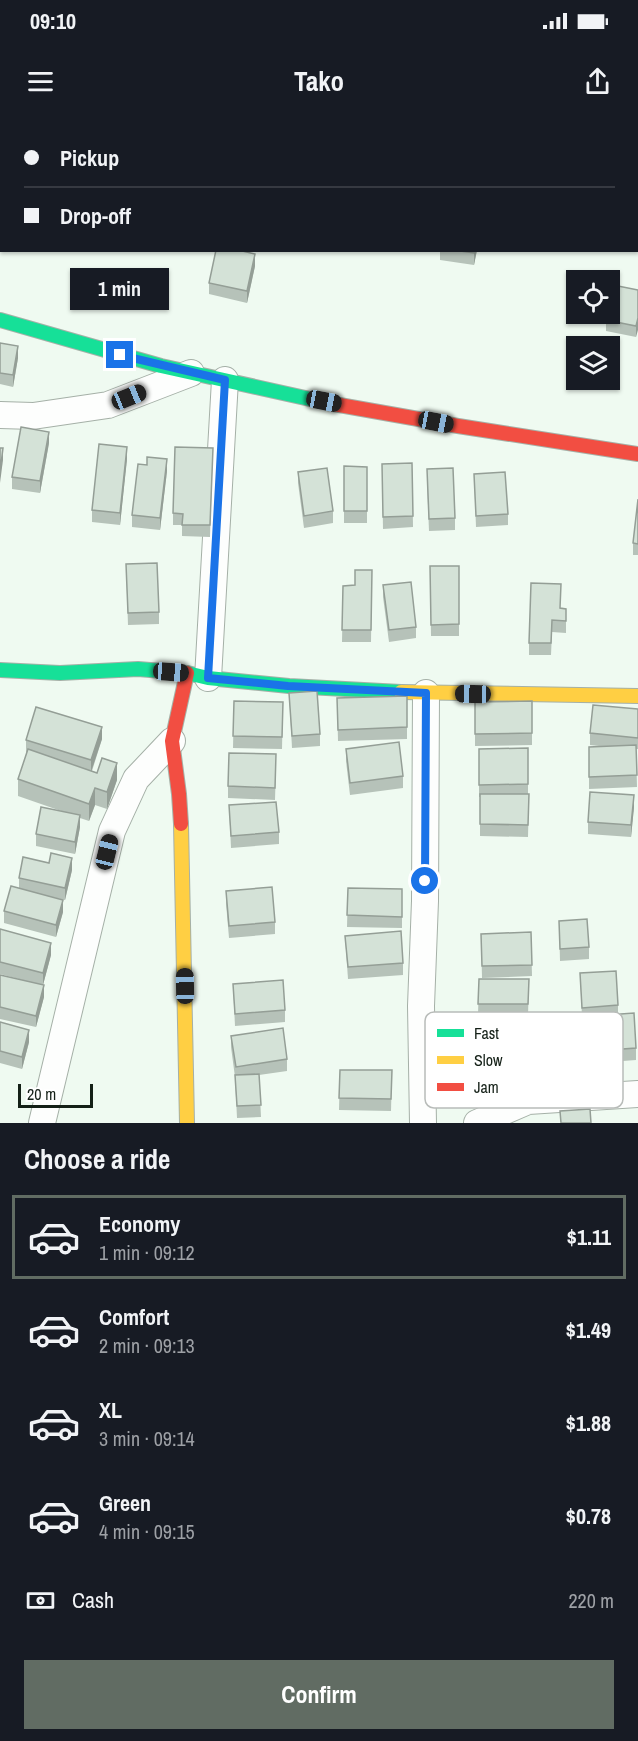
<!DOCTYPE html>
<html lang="en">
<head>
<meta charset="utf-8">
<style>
	body { margin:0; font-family:"Archivo Narrow",sans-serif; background:#242831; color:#f1f3f6; height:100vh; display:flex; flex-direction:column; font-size:22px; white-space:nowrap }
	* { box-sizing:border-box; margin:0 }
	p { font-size:20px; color:#9ea1a6 }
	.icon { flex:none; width:33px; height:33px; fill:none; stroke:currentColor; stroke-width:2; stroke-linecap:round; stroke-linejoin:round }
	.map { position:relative; height:1003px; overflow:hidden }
	.details { display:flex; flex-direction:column; background:#171b24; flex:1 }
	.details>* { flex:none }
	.guide { position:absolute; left:0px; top:0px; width:639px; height:132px; box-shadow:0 2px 4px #0004; display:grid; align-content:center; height:132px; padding:0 24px; background:#171b24 }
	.buttons { position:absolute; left:566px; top:150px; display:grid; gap:12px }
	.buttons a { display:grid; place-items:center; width:54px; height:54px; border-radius:0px; background:#171b24; box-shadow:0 2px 4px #0004; font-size:30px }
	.scale { position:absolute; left:18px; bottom:15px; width:75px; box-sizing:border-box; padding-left:6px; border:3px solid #142017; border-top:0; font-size:16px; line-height:21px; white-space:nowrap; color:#142017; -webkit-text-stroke:4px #fff; paint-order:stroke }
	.end { position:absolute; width:27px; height:27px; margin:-14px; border:8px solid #1a73e8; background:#fff; box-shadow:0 0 0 3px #fff }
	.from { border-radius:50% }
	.bubble { position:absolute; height:42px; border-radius:0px; background:#171b24; box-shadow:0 2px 4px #0004; font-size:20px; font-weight:700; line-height:42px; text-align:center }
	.car { position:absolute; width:18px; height:36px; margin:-18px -9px; border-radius:8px; box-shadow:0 0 4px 2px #0007; background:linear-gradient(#222 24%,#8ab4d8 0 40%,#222 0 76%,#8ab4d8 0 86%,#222 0) }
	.guide b { display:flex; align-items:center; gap:21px; height:57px; font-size:22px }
	.guide b+b { border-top:2px solid #363941 }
	.guide i { width:15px; height:15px; background:#f1f3f6 }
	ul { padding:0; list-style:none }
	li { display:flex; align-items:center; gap:18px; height:84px; margin:0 12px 9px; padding:0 12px; border:3px solid transparent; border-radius:0px }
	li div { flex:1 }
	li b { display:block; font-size:22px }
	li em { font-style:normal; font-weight:700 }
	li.selected { border-color:#616c63 }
	li>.icon { width:54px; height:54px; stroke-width:1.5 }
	h2 { padding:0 24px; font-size:27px; line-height:72px }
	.pay { display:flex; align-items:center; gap:15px; height:66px; padding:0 24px; font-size:22px }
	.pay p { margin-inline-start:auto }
	.cta { display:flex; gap:12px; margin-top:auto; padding:12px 24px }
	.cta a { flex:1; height:69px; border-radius:0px; background:#616c63; color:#fff; font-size:24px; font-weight:700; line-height:69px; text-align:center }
	.status { display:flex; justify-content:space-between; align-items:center; height:42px; padding:0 30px; background:#171b24; direction:ltr }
	.status svg { height:16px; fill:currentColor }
	header { display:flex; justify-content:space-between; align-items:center; height:78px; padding:0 24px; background:#171b24; font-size:27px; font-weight:700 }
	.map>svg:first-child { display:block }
</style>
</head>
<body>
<div class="status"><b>09:10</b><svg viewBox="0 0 49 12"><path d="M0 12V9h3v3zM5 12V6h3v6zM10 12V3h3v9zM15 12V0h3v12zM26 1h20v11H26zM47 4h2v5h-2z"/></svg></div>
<header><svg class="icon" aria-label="menu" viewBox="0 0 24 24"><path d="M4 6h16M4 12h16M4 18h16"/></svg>Tako<svg class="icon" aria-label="share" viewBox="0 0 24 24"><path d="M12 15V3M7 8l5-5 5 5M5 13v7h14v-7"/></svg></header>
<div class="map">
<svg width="638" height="1003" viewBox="0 0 638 1003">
	<rect width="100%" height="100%" fill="#effaf1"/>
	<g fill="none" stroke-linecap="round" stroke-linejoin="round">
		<!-- street casing -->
		<g stroke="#a5b0a7" stroke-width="28">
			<g id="street">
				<path d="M 0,295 L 33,296 L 108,285 L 191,253"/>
				<path d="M 208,558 L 225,260"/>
				<path d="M 42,1003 L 112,711 L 136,659 L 172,621"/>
				<path d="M 423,1003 L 421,886 L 425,781 L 426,573"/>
				<path d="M 477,1003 L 528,981 L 638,974"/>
			</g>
		</g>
		<!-- fast casing -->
		<g stroke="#a5b0a7" stroke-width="16">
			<g id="fast">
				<path d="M 0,200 L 161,246 L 328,283"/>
				<path d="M 0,550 L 60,553 L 138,549 L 187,553 L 208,558 L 289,566 L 401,572"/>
			</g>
		</g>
		<!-- slow casing -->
		<g stroke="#a5b0a7" stroke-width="16">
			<g id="slow">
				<path d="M 401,572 L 638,576"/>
				<path d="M 181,704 L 187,1003"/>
			</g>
		</g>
		<!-- jam casing -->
		<g stroke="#a5b0a7" stroke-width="16">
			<g id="jam">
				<path d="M 328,283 L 458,306 L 638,334"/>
				<path d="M 181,704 L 179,674 L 172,621 L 187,553"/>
			</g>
		</g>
		<!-- street -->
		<use href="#street" stroke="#fdfefd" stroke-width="26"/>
		<!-- fast -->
		<use href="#fast" stroke="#16e098" stroke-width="14"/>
		<!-- slow -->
		<use href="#slow" stroke="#ffcf43" stroke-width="14"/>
		<!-- jam -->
		<use href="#jam" stroke="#f24e42" stroke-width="14"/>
	</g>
	<!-- wall -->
	<g fill="#b6c2b9">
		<path d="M 239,0 L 281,0 L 281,2 L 250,2 L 239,1 Z"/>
		<path d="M 440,130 L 477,130 L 474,145 L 440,140 Z"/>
		<path d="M 255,146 L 247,183 L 209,174 L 209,163 Z"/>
		<path d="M 638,170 L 636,217 L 606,211 L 606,200 Z"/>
		<path d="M 0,223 L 18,238 L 13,267 L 0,264 Z"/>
		<path d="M 49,323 L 40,373 L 12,369 L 12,357 Z"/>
		<path d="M 213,328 L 210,417 L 182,416 L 182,405 L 173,405 L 173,393 Z"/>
		<path d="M 127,339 L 120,405 L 92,402 L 92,390 Z"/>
		<path d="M 412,343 L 413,407 L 383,409 L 382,344 Z"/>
		<path d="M 344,346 L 367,347 L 367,403 L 344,403 Z"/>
		<path d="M 167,351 L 160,410 L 132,407 L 132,395 Z"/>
		<path d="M 298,352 L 333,391 L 333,403 L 304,408 L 298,363 Z"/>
		<path d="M 474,354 L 508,394 L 508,405 L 476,407 Z"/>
		<path d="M 427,360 L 455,398 L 455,410 L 429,411 Z"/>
		<path d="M 638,379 L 638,435 L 633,435 L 633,423 Z"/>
		<path d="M 126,444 L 159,492 L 159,504 L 128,505 Z"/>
		<path d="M 430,446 L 459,446 L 459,516 L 431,516 Z"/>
		<path d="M 372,450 L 371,522 L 342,522 L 343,466 L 355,465 Z"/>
		<path d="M 383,465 L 416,507 L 416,518 L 389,522 L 383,477 Z"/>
		<path d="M 560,488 L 566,489 L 566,513 L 552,512 L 551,535 L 529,535 L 529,523 Z"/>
		<path d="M 289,573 L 320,614 L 320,626 L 292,628 Z"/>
		<path d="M 407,576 L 407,619 L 338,621 L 337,578 Z"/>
		<path d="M 234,581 L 283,582 L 282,629 L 233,628 Z"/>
		<path d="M 532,581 L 532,625 L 475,626 L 475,582 Z"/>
		<path d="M 638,589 L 638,629 L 636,629 L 637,667 L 589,669 L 589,627 L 608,627 L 590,625 L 590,613 Z"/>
		<path d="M 102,619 L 92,651 L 117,660 L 107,689 L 95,685 L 89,701 L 80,698 L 80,707 L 75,734 L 36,726 L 36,714 L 64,692 L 18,676 L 18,659 L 27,632 L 26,632 L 26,620 Z"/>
		<path d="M 528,628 L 528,674 L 529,674 L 528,717 L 480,716 L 480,677 L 479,677 L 479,629 Z"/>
		<path d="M 346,629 L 403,656 L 403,668 L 350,675 L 346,641 Z"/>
		<path d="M 276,646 L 275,680 L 228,678 L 228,666 Z"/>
		<path d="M 229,685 L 279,712 L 279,724 L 231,728 Z"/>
		<path d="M 634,687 L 631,717 L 588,714 L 588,702 Z"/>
		<path d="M 72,750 L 65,780 L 38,774 L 63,792 L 56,817 L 4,803 L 4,791 L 19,769 L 19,758 Z"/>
		<path d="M 348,768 L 402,769 L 402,808 L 347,807 Z"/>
		<path d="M 226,771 L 275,802 L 275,814 L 229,818 L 226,783 Z"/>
		<path d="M 559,801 L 589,827 L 589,839 L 560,841 Z"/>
		<path d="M 0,809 L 51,835 L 43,865 L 44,877 L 36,907 L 0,899 L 0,855 L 30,862 L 0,854 Z"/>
		<path d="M 531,812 L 532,856 L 482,858 L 481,814 Z"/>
		<path d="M 345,816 L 403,843 L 403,855 L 348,859 Z"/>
		<path d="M 580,853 L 618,885 L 618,894 L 636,928 L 636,940 L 596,943 L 596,950 L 582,951 L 579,909 L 579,897 L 582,897 Z"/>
		<path d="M 479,859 L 529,859 L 528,896 L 478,895 Z"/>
		<path d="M 233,864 L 285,890 L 285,902 L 235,906 Z"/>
		<path d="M 482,901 L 532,901 L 532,944 L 482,945 Z"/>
		<path d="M 0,902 L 29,922 L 22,949 L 0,943 Z"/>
		<path d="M 231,916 L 287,939 L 287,951 L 259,955 L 261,997 L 237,998 L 235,957 L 231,927 Z"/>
		<path d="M 340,950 L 392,950 L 391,991 L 339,990 Z"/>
	</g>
	<!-- shaded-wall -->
	<g fill="#949e96">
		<path d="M 475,130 L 477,130 L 474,145 L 474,133 Z"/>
		<path d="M 255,134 L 255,146 L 247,183 L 247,171 Z"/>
		<path d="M 638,198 L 638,210 L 636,217 L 636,206 Z"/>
		<path d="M 18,226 L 18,238 L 13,267 L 13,255 Z"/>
		<path d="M 49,312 L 49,323 L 40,373 L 40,361 Z"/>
		<path d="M 127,327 L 127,339 L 120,405 L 120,393 Z"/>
		<path d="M 3,328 L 3,340 L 0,363 L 0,352 Z"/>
		<path d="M 167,339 L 167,351 L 160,410 L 160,398 Z"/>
		<path d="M 102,607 L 102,619 L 91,652 L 91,640 Z"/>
		<path d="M 117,643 L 117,660 L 107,689 L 107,672 Z"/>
		<path d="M 95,668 L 95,685 L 89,701 L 89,684 Z"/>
		<path d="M 634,675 L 634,687 L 631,717 L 631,705 Z"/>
		<path d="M 80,695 L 80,707 L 75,734 L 75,722 Z"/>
		<path d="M 72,738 L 72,750 L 65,780 L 65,768 Z"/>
		<path d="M 63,780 L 63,792 L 56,817 L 56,805 Z"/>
		<path d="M 51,823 L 51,835 L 43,865 L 43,853 Z"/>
		<path d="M 44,865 L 44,877 L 36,907 L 36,896 Z"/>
		<path d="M 29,910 L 29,922 L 22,949 L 22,937 Z"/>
	</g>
	<!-- building -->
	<g fill="#d4e2d7" stroke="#949e96" stroke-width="1.5">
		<path d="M 16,0 L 48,0 L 48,2 L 15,2 Z"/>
		<path d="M 63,0 L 98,0 L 98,2 L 62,2 Z"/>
		<rect x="555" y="0" width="40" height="2"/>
		<path d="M 216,130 L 238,130 L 255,134 L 247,171 L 209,163 Z"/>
		<path d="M 453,130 L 475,130 L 474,133 Z"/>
		<path d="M 613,165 L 638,170 L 638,198 L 636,206 L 606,200 L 607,194 L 609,194 L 609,185 Z"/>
		<path d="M 0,223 L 18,226 L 13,255 L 0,253 Z"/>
		<path d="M 21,307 L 49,312 L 40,361 L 12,357 Z"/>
		<path d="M 99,324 L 127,327 L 120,393 L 92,390 Z"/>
		<path d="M 175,327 L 213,328 L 210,405 L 182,405 L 183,394 L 173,393 Z"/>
		<path d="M 0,328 L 3,328 L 0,352 Z"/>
		<path d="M 147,337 L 167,339 L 160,398 L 132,395 L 138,344 L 147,345 Z"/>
		<path d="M 412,343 L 413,396 L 383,397 L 382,344 Z"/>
		<path d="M 344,346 L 367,347 L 367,391 L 344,391 Z"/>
		<path d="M 327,348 L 333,391 L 304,396 L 298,352 Z"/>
		<path d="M 453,348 L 455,398 L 429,399 L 427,349 Z"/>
		<path d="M 505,352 L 508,394 L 476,396 L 474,354 Z"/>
		<path d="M 638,379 L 638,424 L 633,423 Z"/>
		<path d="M 157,443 L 159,492 L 128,493 L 126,444 Z"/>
		<path d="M 430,446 L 459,446 L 459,504 L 431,505 Z"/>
		<path d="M 355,450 L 372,450 L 371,510 L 342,510 L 343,466 L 355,465 Z"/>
		<path d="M 411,462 L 416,507 L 389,510 L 383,465 Z"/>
		<path d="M 531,463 L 561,464 L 560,488 L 566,489 L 566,501 L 552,500 L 551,523 L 529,523 Z"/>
		<path d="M 317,571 L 320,614 L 292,616 L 289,573 Z"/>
		<path d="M 407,576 L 407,607 L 338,610 L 337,578 Z"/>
		<path d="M 234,581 L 283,582 L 282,617 L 233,616 Z"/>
		<path d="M 532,581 L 532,613 L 475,614 L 475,582 Z"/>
		<path d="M 593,585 L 638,589 L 638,618 L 590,613 Z"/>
		<path d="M 36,587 L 102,607 L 91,640 L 26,620 Z"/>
		<path d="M 399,622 L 403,656 L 350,663 L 346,629 Z"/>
		<path d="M 636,625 L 637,655 L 589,657 L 589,627 Z"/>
		<path d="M 528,628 L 528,664 L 479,665 L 479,629 Z"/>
		<path d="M 28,629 L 97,653 L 102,638 L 117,643 L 107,672 L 95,668 L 89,684 L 18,659 Z"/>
		<path d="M 229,633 L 276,634 L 275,668 L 228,666 Z"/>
		<path d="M 590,672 L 634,675 L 631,705 L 588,702 Z"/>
		<path d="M 480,674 L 529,674 L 528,705 L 480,704 Z"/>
		<path d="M 276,682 L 279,712 L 231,716 L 229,685 Z"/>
		<path d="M 41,687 L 80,695 L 75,722 L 36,714 Z"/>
		<path d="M 51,733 L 72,738 L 65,768 L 19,758 L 23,737 L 49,743 Z"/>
		<path d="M 11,766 L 63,780 L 56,805 L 4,791 Z"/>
		<path d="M 272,767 L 275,802 L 229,806 L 226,771 Z"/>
		<path d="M 348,768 L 402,769 L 402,797 L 347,795 Z"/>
		<path d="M 587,799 L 589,827 L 560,829 L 559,801 Z"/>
		<path d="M 0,809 L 51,823 L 43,853 L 0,842 Z"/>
		<path d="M 401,811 L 403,843 L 348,847 L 345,816 Z"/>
		<path d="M 531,812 L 532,845 L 482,846 L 481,814 Z"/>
		<path d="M 616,851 L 618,885 L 582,888 L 580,853 Z"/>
		<path d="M 0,855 L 44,865 L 36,896 L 0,887 Z"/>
		<path d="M 479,859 L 529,859 L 528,884 L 478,884 Z"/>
		<path d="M 283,860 L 285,890 L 235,894 L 233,864 Z"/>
		<path d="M 634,893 L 636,928 L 595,931 L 596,938 L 582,940 L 579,897 Z"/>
		<path d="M 0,902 L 29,910 L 22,937 L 0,931 Z"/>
		<path d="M 283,908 L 287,939 L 236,947 L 231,916 Z"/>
		<path d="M 340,950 L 392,950 L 391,979 L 339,978 Z"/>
		<path d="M 259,954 L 261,985 L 237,986 L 235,955 Z"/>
		<path d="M 590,989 L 591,1003 L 561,1003 L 560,991 Z"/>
	</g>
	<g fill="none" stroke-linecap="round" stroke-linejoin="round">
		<!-- route -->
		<path stroke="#1a73e8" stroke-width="8" d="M 120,235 L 225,260 L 208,558 L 288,566 L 426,573 L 425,761"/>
	</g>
	<!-- legend -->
	<rect x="425" y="892" width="198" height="96" rx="9" fill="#fff" stroke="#b8bcb9" stroke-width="1.5"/>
	<rect x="437" y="909" width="27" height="8" fill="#16e098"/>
	<rect x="437" y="936" width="27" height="8" fill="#ffcf43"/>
	<rect x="437" y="963" width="27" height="8" fill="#f24e42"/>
	<g font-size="16" fill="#142017">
		<text x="474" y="919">Fast</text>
		<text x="474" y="946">Slow</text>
		<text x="474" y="973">Jam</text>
	</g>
</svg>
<div class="buttons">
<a><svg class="icon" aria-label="locate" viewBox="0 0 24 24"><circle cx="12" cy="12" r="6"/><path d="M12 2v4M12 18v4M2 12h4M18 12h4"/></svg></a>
<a><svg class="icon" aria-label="layers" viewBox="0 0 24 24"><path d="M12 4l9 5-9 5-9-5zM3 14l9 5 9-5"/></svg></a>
</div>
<div class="scale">20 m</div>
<i class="end from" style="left:425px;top:761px"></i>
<i class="end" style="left:120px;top:235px"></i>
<div class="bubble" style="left:70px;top:148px;width:99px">1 min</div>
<i class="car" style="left:129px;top:277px;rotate:68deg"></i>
<i class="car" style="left:324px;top:281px;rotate:101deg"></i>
<i class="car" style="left:436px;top:302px;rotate:101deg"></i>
<i class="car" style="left:171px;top:552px;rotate:94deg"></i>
<i class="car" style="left:473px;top:574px;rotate:271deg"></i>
<i class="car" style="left:107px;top:732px;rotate:14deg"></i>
<i class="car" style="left:185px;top:866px;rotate:359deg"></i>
<div class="guide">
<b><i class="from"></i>Pickup</b>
<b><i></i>Drop-off</b>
</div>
</div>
<section class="details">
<h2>Choose a ride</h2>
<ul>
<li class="selected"><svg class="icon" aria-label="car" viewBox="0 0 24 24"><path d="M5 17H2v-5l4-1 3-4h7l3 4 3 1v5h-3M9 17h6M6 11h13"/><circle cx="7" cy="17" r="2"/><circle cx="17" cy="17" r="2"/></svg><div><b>Economy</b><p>1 min · 09:12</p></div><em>$1.11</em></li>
<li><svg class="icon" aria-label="car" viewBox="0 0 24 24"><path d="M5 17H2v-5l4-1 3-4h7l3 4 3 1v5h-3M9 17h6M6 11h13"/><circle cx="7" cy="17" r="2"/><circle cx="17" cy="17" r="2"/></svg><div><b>Comfort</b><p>2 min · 09:13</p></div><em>$1.49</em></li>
<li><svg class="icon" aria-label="car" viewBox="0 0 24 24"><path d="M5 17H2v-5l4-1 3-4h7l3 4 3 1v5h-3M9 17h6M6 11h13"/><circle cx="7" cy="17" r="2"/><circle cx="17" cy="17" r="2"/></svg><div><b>XL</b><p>3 min · 09:14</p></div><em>$1.88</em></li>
<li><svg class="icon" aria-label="car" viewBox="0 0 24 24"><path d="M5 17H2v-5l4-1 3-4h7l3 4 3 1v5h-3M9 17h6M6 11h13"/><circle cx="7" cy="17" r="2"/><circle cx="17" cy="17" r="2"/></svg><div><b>Green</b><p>4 min · 09:15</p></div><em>$0.78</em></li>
</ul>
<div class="pay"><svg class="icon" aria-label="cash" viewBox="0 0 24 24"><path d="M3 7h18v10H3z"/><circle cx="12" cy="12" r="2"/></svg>Cash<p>220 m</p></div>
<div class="cta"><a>Confirm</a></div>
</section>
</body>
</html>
